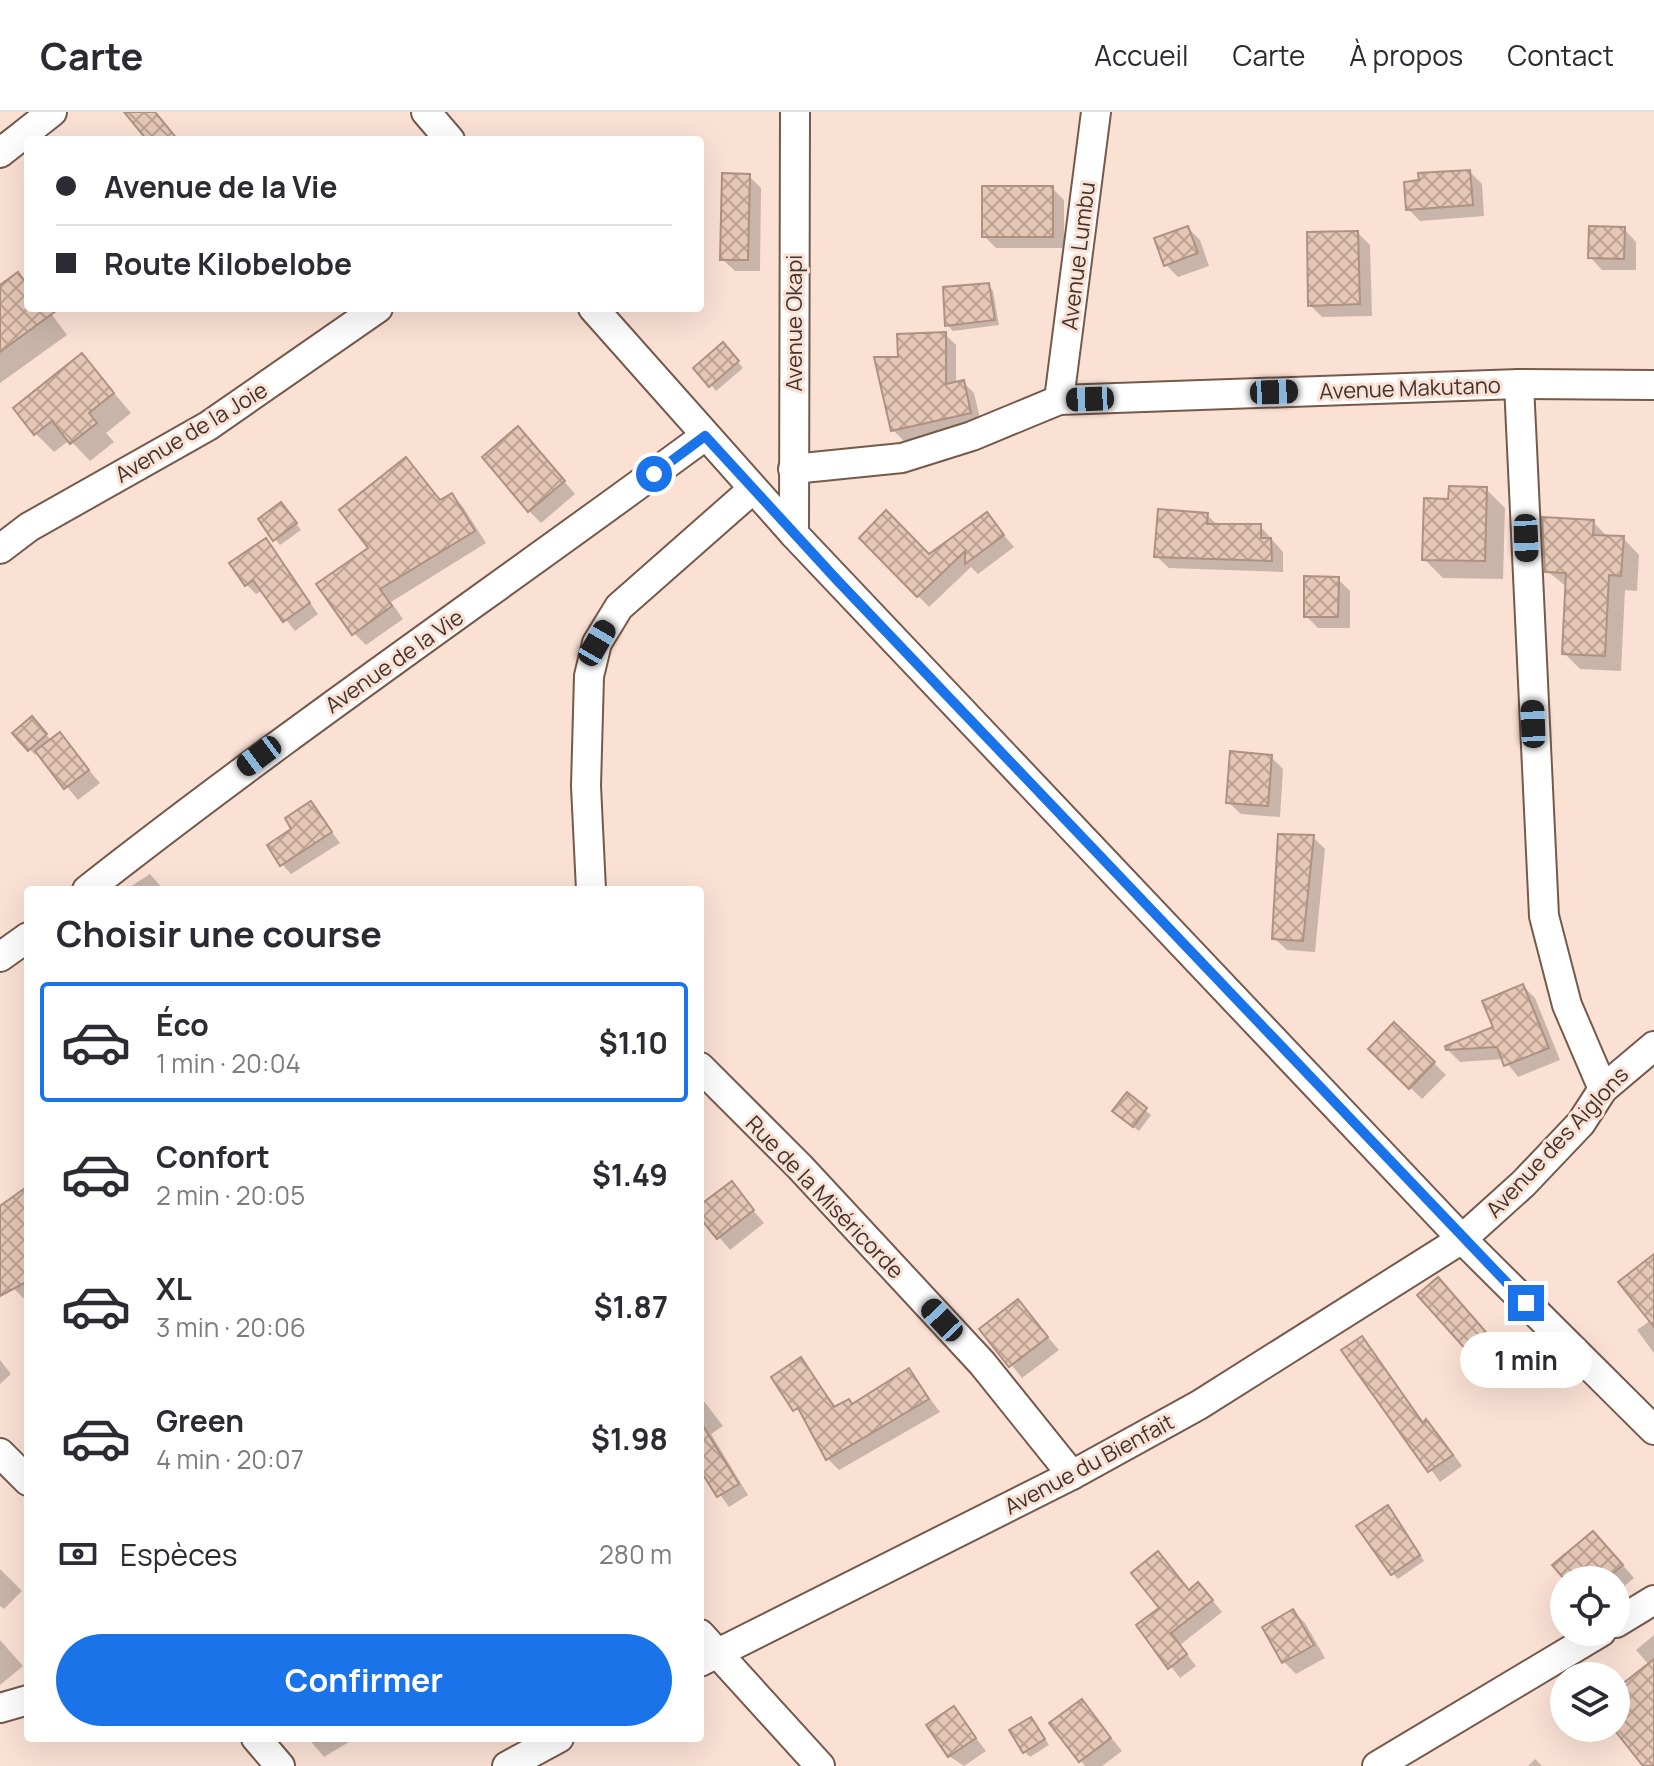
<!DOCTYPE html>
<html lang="fr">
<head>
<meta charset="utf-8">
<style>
	body { margin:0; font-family:Manrope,sans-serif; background:#f2f2f3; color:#2b2b33; height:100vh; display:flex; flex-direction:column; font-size:30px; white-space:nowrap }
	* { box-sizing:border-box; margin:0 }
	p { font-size:26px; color:#7c7c81 }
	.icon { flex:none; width:44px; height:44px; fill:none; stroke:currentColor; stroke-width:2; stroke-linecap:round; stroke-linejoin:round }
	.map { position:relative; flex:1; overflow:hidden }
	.details { position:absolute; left:24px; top:774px; width:680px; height:856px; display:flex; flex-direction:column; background:#fff; border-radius:8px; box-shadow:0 8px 32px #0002 }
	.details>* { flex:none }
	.guide { position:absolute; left:24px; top:24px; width:680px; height:176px; border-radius:8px; box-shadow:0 8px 32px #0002; display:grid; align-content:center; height:176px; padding:0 32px; background:#fff }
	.tools { position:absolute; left:1550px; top:1454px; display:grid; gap:16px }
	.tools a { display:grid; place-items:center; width:80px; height:80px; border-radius:50%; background:#fff; box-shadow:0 8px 32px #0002; font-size:40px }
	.end { position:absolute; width:36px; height:36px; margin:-18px; border:10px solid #1a73e8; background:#fff; box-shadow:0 0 0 4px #fff }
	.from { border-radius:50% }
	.bubble { position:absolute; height:56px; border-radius:28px; background:#fff; box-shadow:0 8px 32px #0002; font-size:26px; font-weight:700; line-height:56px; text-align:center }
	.car { position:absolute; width:24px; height:48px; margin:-24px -12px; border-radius:10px; box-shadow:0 0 6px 2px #0007; background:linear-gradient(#222 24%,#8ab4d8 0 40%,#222 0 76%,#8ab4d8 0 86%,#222 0) }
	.guide b { display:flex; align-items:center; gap:28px; height:76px; font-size:30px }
	.guide b+b { border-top:2px solid #e1e1e2 }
	.guide i { width:20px; height:20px; background:#2b2b33 }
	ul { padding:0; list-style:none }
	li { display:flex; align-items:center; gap:24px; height:120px; margin:0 16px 12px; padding:0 16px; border:4px solid transparent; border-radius:8px }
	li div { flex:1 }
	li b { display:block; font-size:30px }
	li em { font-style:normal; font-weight:700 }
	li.active { border-color:#1a73e8 }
	li>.icon { width:72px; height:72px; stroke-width:1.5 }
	h2 { padding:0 32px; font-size:36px; line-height:96px }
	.pay { display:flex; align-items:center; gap:20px; height:88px; padding:0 32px; font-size:30px }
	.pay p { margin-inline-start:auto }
	.cta { display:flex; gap:16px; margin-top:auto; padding:16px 32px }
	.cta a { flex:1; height:92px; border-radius:48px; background:#1a73e8; color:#fff; font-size:32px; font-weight:700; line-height:92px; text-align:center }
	header { display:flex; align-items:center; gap:48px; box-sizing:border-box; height:112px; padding:0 40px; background:#fff; border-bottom:2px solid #e1e1e2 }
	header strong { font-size:38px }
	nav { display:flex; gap:44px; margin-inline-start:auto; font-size:28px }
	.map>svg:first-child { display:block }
</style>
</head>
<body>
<header>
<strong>Carte</strong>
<nav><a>Accueil</a><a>Carte</a><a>À propos</a><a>Contact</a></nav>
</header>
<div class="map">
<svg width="1654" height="1654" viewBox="0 0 1654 1654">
	<defs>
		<pattern id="building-cross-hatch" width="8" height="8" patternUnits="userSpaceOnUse" patternTransform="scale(2)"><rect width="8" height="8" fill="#e6c7b6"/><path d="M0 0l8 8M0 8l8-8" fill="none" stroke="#bca294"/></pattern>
	</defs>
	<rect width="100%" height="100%" fill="#fbe1d4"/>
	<!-- shadow -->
	<g fill="#0003">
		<path d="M 1470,60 L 1482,72 L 1484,104 L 1420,109 L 1408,97 Z"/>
		<path d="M 749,64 L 761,76 L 760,159 L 735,159 L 722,147 Z"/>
		<path d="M 1052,76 L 1064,88 L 1064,136 L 996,136 L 984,124 Z"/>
		<path d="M 1188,116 L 1200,128 L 1209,154 L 1178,165 L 1166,153 Z"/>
		<path d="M 1624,117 L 1636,130 L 1636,158 L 1602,158 L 1590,145 Z"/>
		<path d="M 1358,121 L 1370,133 L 1372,204 L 1322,205 L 1310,193 Z"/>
		<path d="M 18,163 L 28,173 L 28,196 L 47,196 L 67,223 L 0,271 L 0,176 Z"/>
		<path d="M 988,173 L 993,179 L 999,213 L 953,219 L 947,213 Z"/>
		<path d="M 945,222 L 956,233 L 956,272 L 963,270 L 974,281 L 981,311 L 904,329 L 893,318 L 900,247 Z"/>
		<path d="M 728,239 L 743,256 L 716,279 L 711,273 Z"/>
		<path d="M 82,243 L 131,301 L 106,321 L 114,330 L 90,349 L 70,328 L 54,340 L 35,321 Z"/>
		<path d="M 530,329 L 575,382 L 541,411 L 529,399 Z"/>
		<path d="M 406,348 L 442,389 L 451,383 L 463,395 L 486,431 L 391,490 L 403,507 L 366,533 L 354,521 L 371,436 Z"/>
		<path d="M 1486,377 L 1505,396 L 1503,467 L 1443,466 L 1424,447 L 1450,389 Z"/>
		<path d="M 286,398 L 301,418 L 280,433 L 275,427 Z"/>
		<path d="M 986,402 L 1014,435 L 978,462 L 971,455 L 929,495 L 861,426 L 929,444 Z"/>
		<path d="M 1207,403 L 1219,414 L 1260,414 L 1283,440 L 1283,460 L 1169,456 L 1156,444 Z"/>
		<path d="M 1593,410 L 1609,426 L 1623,426 L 1639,443 L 1637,479 L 1625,478 L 1621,559 L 1580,557 L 1564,541 L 1567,475 L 1547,459 Z"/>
		<path d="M 266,429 L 318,502 L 295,519 L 263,478 L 256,482 L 246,472 Z"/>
		<path d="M 1338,467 L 1350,479 L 1350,516 L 1318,516 L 1306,504 Z"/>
		<path d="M 32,607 L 52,629 L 59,623 L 100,671 L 78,688 L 38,640 L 35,643 L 15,621 Z"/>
		<path d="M 1271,645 L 1283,657 L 1280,705 L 1241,702 L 1228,690 Z"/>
		<path d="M 311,692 L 340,731 L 291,762 L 282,752 L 294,717 Z"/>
		<path d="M 1313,725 L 1325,737 L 1315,840 L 1287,838 L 1274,826 Z"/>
		<path d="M 150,762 L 164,778 L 125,778 Z"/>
		<path d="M 1523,874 L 1535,886 L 1560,948 L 1518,965 L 1504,947 L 1460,950 L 1447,937 L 1495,916 Z"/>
		<path d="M 1395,913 L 1446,963 L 1422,987 L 1371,937 Z"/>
		<path d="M 1127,983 L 1151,1003 L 1139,1019 L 1120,1005 Z"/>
		<path d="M 731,1072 L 764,1111 L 730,1138 L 700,1102 L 700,1096 Z"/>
		<path d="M 28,1090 L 28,1184 L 23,1186 L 0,1162 L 0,1096 Z"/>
		<path d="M 1654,1145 L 1654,1241 L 1637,1218 L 1651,1208 Z"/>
		<path d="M 1450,1180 L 1509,1247 L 1491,1262 L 1479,1250 Z"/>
		<path d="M 1017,1189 L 1059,1238 L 1022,1266 L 982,1217 Z"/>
		<path d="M 1362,1226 L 1425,1312 L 1437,1320 L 1462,1354 L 1440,1370 L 1344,1238 Z"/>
		<path d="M 0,1248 L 11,1262 L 0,1272 Z"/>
		<path d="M 801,1248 L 837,1296 L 849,1289 L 854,1294 L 909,1259 L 940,1300 L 839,1358 L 827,1346 L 807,1310 L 774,1266 Z"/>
		<path d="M 700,1284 L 723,1314 L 711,1322 L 748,1383 L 729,1395 L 700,1354 Z"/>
		<path d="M 1393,1401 L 1424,1449 L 1398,1467 L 1392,1461 Z"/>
		<path d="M 1605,1433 L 1634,1466 L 1616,1481 L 1616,1468 L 1567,1468 Z"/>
		<path d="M 0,1457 L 22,1479 L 4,1497 L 0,1494 Z"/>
		<path d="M 1190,1480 L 1208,1483 L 1222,1500 L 1180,1533 L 1196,1554 L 1180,1566 L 1139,1514 Z"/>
		<path d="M 1293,1499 L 1305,1511 L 1325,1546 L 1296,1562 L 1284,1550 L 1265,1515 Z"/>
		<path d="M 1654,1523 L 1654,1654 L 1646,1654 L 1616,1616 L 1616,1580 L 1649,1553 L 1636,1538 Z"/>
		<path d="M 0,1528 L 23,1554 L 0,1573 Z"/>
		<path d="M 1081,1589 L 1122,1639 L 1102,1654 L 1085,1654 L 1052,1611 Z"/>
		<path d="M 954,1597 L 986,1639 L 964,1654 L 949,1644 Z"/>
		<path d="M 1036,1613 L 1049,1633 L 1030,1645 L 1025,1640 Z"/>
		<path d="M 308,1626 L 346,1626 L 349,1630 L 324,1645 Z"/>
		<path d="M 1535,1647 L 1542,1654 L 1528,1654 Z"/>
	</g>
	<!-- building -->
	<g fill="url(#building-cross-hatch)" stroke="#ae9181" stroke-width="2">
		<path d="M 124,0 L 155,0 L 178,28 L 147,28 Z"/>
		<path d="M 1470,58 L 1473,93 L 1406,98 L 1404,70 L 1419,68 L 1418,61 Z"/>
		<path d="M 722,61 L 750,62 L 748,148 L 720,148 Z"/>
		<rect x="982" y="74" width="71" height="51"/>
		<path d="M 1188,114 L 1198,141 L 1164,154 L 1154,126 Z"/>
		<path d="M 1589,114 L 1625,115 L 1624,147 L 1588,146 Z"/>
		<path d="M 1358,119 L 1360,192 L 1308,194 L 1307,120 Z"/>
		<path d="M 18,160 L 28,174 L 28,196 L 60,196 L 0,240 L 0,173 Z"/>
		<path d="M 989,171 L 995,208 L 945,214 L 943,175 Z"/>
		<path d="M 946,220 L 946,272 L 964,268 L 971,301 L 891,319 L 874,245 L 898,245 L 897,222 Z"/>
		<path d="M 723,230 L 739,249 L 709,275 L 693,256 Z"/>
		<path d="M 82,241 L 114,281 L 89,301 L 97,311 L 70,332 L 52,309 L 34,323 L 13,296 Z"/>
		<path d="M 518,314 L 565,369 L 528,400 L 482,345 Z"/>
		<path d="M 406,345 L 440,388 L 452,381 L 475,419 L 380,477 L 392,494 L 352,523 L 316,472 L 368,436 L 339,398 Z"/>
		<path d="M 1449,374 L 1487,375 L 1485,449 L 1422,448 L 1424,386 L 1448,387 Z"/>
		<path d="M 281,390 L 297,411 L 273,429 L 258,407 Z"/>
		<path d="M 1158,397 L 1208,401 L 1207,412 L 1261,412 L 1261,426 L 1271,426 L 1272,449 L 1154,445 Z"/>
		<path d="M 886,398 L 929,442 L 987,400 L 1004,423 L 965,452 L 965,439 L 917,485 L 859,426 Z"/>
		<path d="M 1542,405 L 1594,408 L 1593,423 L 1624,424 L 1621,464 L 1609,463 L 1605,544 L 1562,542 L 1566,461 L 1545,460 Z"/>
		<path d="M 266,426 L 310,491 L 283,510 L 253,468 L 245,474 L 229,451 Z"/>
		<path d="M 1304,464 L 1339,465 L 1338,505 L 1304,505 Z"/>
		<path d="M 32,604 L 47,622 L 28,639 L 12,621 Z"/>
		<path d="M 60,620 L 89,658 L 64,677 L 35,639 Z"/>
		<path d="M 1230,639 L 1272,643 L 1268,694 L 1226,691 Z"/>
		<path d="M 311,689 L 332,720 L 280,754 L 267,733 L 291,717 L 285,706 Z"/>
		<path d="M 1278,722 L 1314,723 L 1303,829 L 1272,827 Z"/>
		<path d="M 1523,872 L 1549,936 L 1504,954 L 1497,935 L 1446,938 L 1445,934 L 1493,915 L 1482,889 Z"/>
		<path d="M 1394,910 L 1435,950 L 1409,977 L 1368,937 Z"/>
		<path d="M 1127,980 L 1147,996 L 1133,1015 L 1112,999 Z"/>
		<path d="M 732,1069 L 754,1098 L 717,1127 L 700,1106 L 700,1093 Z"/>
		<path d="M 28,1074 L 28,1169 L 0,1184 L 0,1094 Z"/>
		<path d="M 1654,1142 L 1654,1215 L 1618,1170 Z"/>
		<path d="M 1438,1165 L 1498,1234 L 1478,1251 L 1417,1183 Z"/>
		<path d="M 1018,1187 L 1048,1225 L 1009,1255 L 979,1217 Z"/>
		<path d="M 1362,1224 L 1423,1311 L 1426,1307 L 1453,1343 L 1428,1360 L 1341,1238 Z"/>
		<path d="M 801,1245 L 834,1295 L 849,1287 L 852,1292 L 909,1256 L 929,1287 L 826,1348 L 798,1296 L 793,1299 L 771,1265 Z"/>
		<path d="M 700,1309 L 739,1372 L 717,1385 L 700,1358 Z"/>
		<path d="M 1388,1393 L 1420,1443 L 1391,1463 L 1356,1414 Z"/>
		<path d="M 1593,1419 L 1623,1453 L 1605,1468 L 1565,1468 L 1552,1453 Z"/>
		<path d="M 1158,1439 L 1189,1478 L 1198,1470 L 1213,1488 L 1171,1521 L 1187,1542 L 1168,1557 L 1136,1513 L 1159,1496 L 1131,1461 Z"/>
		<path d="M 1293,1497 L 1314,1533 L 1282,1551 L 1262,1515 Z"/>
		<path d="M 1654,1547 L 1654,1654 L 1643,1654 L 1616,1620 L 1616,1577 Z"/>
		<path d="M 1082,1587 L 1111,1626 L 1079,1650 L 1049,1611 Z"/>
		<path d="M 954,1594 L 976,1626 L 948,1645 L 926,1613 Z"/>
		<path d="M 1031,1605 L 1045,1627 L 1023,1641 L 1009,1618 Z"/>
	</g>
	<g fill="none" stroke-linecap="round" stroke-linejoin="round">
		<!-- minor casing -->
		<g stroke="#755a4c" stroke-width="32">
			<g id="minor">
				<path d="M 426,0 L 450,28"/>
				<path d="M 0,41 L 52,0"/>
				<path d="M 593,196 L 794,422 L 1462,1127 L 1654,1318"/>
				<path d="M 1519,272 L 1544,804 L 1567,893 L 1603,977"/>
				<path d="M 1059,288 L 1096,0"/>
				<path d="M 793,357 L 902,346 L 972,324 L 1059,288 L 1519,272 L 1654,273"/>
				<path d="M 794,422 L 795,0"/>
				<path d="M 0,437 L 29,415 L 208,314 L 378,196"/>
				<path d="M 87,778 C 288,620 499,476 705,324"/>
				<path d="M 591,778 L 586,674 L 589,564 L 597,531 L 619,495 L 753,377"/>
				<path d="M 0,845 L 28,825"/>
				<path d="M 700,955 L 800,1055 L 982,1251 L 1072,1363"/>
				<path d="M 0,1341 L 28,1369"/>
				<path d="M 1616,1511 L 1654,1488"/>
				<path d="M 700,1522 L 820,1654"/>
				<path d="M 700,1550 L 1072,1363 L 1199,1293 L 1462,1127 L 1523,1072 L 1581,1011 L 1603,977 L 1654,934"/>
				<path d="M 0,1596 L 28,1588"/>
				<path d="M 256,1626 L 280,1654"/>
				<path d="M 507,1654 L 559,1626"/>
				<path d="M 1377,1654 L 1601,1520"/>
			</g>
		</g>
		<!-- minor -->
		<use href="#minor" stroke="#fff" stroke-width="28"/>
	</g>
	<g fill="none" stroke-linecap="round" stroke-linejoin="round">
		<!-- route -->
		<path stroke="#1a73e8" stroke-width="10" d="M 654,362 L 705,324 L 837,468 L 1526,1191"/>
	</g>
	<g text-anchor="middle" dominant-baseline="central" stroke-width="6" stroke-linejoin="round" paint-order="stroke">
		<!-- street labels -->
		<g font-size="22" fill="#41342e" stroke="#fbe1d4">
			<text transform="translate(1078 144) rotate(-83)">Avenue Lumbu</text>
			<text transform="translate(794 211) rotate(-90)">Avenue Okapi</text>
			<text transform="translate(1410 276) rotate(-2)">Avenue Makutano</text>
			<text transform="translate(191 320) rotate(-31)">Avenue de la Joie</text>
			<text transform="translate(394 549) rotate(-35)">Avenue de la Vie</text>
			<text transform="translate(1557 1030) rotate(-47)">Avenue des Aiglons</text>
			<text transform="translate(825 1085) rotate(46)">Rue de la Miséricorde</text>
			<text transform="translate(1089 1352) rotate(-28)">Avenue du Bienfait</text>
		</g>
	</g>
</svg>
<div class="tools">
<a><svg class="icon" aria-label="locate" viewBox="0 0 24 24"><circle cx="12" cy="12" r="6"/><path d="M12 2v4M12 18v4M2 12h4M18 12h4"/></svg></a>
<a><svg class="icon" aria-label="layers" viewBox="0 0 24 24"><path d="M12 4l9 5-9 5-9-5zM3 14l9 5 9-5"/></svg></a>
</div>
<i class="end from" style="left:654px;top:362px"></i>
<i class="end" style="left:1526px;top:1191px"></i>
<div class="bubble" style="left:1460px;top:1220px;width:132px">1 min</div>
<i class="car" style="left:1274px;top:280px;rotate:88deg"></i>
<i class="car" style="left:1090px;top:287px;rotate:268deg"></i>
<i class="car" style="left:1526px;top:426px;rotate:178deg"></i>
<i class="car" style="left:597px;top:531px;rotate:30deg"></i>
<i class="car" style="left:1533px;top:612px;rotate:358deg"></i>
<i class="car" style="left:259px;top:644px;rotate:233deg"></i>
<i class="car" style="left:942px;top:1208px;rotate:317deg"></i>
<div class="guide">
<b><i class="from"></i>Avenue de la Vie</b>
<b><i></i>Route Kilobelobe</b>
</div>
<section class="details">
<h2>Choisir une course</h2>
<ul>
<li class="active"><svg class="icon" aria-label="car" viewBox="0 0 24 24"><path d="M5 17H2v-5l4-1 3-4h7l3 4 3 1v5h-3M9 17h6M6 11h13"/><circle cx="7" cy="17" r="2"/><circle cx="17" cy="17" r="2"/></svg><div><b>Éco</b><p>1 min · 20:04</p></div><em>$1.10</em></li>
<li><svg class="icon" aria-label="car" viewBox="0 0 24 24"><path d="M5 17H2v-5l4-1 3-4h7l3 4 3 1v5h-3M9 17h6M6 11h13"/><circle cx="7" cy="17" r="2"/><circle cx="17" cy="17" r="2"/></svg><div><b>Confort</b><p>2 min · 20:05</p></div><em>$1.49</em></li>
<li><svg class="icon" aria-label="car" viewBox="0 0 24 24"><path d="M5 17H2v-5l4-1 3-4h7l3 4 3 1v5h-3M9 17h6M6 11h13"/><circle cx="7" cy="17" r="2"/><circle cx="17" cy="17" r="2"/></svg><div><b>XL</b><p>3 min · 20:06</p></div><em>$1.87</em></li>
<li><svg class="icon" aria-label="car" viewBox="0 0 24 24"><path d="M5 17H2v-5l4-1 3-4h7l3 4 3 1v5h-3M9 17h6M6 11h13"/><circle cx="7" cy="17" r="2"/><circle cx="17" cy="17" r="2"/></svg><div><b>Green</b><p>4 min · 20:07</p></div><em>$1.98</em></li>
</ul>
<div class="pay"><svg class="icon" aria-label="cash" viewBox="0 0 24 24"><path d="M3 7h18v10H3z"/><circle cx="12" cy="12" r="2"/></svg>Espèces<p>280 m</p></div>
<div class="cta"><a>Confirmer</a></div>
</section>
</div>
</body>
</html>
